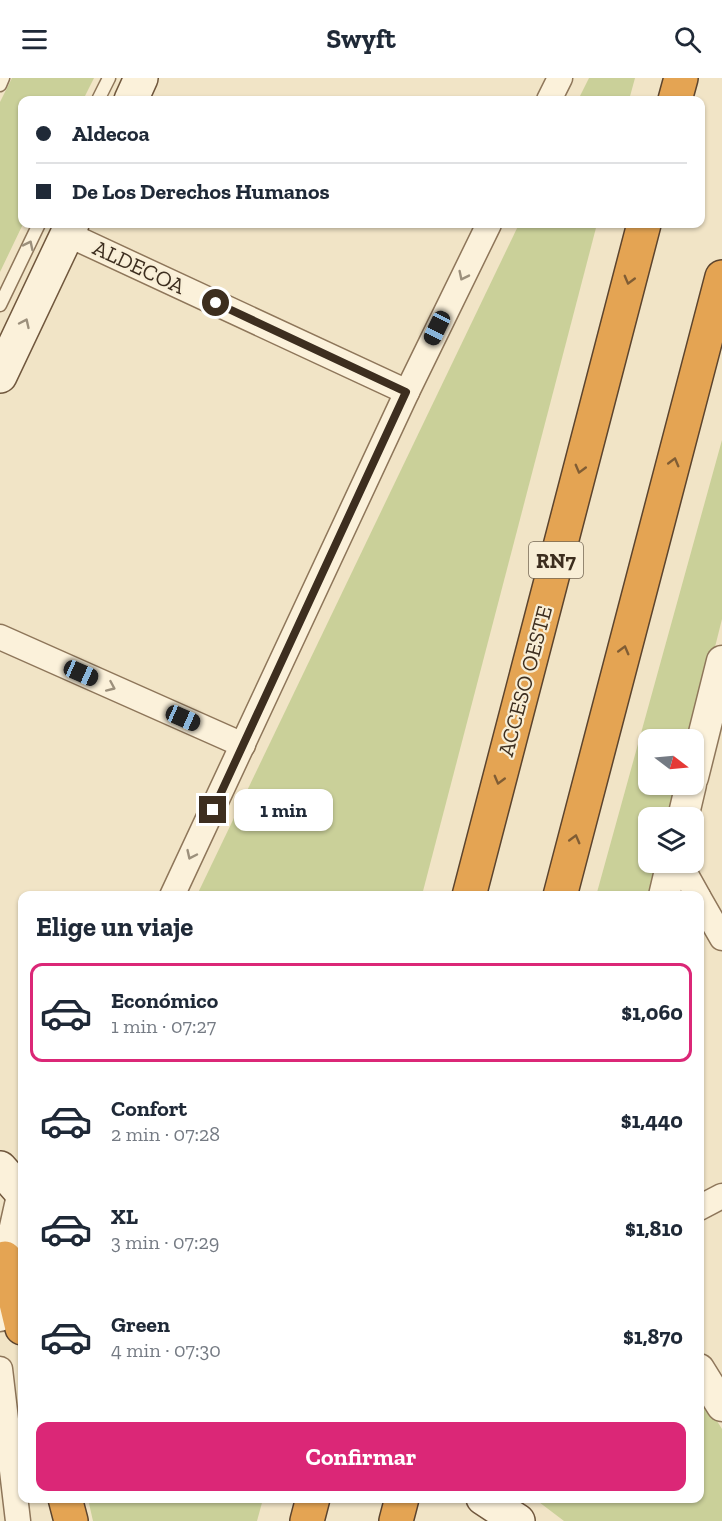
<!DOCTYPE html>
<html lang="es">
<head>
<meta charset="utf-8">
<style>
	body { margin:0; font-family:"Zilla Slab",serif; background:#f2f2f3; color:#1f2937; height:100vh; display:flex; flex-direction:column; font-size:22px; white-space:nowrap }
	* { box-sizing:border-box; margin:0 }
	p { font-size:20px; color:#747a83 }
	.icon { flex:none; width:33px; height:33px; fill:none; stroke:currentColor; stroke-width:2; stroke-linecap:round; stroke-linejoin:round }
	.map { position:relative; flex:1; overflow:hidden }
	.panel { position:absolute; left:18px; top:813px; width:686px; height:612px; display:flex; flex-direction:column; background:#fff; border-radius:12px; box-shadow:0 2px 4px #0004 }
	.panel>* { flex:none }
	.banner { position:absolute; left:18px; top:18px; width:687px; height:132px; border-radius:12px; box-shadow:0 2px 4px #0004; display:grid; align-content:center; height:132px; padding:0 18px; background:#fff }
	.needle { width:39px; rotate:106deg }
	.fabs { position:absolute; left:638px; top:651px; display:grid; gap:12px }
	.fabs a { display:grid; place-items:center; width:66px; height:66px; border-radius:12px; background:#fff; box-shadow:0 2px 4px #0004; font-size:30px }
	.end { position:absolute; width:27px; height:27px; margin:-14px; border:8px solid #3d2e1f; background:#fff; box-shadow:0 0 0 3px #fff }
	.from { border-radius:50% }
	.bubble { position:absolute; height:42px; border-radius:12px; background:#fff; box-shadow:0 2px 4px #0004; font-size:20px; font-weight:800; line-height:42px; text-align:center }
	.car { position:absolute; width:18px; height:36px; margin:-18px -9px; border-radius:8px; box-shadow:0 0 4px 2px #0007; background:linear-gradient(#222 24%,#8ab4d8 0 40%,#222 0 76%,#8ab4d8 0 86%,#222 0) }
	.banner b { display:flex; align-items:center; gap:21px; height:57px; font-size:22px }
	.banner b+b { border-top:2px solid #e0e1e3 }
	.banner i { width:15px; height:15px; background:#1f2937 }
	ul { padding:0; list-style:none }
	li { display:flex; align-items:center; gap:18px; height:99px; margin:0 12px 9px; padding:0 6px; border:3px solid transparent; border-radius:12px }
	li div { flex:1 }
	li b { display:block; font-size:22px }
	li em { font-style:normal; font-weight:800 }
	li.selected { border-color:#db2777 }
	li>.icon { width:54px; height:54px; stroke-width:1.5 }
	h2 { padding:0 18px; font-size:27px; line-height:72px }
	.cta { display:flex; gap:12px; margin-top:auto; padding:12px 18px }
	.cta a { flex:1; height:69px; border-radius:12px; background:#db2777; color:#fff; font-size:24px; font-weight:800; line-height:69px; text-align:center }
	header { display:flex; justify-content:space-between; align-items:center; height:78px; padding:0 18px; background:#fff; font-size:27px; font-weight:800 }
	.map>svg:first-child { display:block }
</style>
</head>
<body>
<header><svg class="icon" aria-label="menu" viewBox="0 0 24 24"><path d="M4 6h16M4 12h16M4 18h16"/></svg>Swyft<svg class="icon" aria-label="search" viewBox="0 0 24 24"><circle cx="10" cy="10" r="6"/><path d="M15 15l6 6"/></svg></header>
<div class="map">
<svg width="722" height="1443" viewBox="0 0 722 1443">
	<rect width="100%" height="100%" fill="#f1e4c6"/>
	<!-- green -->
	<g fill="#cad099">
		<path d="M 12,0 L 94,0 L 83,22 L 22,22 L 23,146 L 0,194 L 0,24 Z"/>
		<path d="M 589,0 L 635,0 L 629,22 L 578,22 Z"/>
		<path d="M 519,146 L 597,146 L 422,817 L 197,817 Z"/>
		<path d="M 722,362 L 722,541 L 692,661 L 648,662 L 648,706 L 681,707 L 672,739 L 648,740 L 648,784 L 661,785 L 653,817 L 596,818 Z"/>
		<path d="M 699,1314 L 722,1351 L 722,1443 L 564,1443 L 535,1421 L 699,1420 Z"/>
		<path d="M 88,1421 L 88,1420 L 263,1421 L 257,1443 L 93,1443 Z"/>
	</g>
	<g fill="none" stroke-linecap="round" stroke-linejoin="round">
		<!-- service casing -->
		<g stroke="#8e765a" stroke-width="15">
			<g id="service">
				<path d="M 0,7 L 3,0"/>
				<path d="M 98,22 L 109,0"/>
				<path d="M 0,227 L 39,146"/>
			</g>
		</g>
		<!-- minor casing -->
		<g stroke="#8e765a" stroke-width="27">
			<g id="minor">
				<path d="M 549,22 L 560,0"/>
				<path d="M 67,156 L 407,314"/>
				<path d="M 0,559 L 243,667"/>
				<path d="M 679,784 L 698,818"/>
				<path d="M 172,818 L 407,314 L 489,146"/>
				<path d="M 699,820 L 722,860"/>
				<path d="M 699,1130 L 722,1118"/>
				<path d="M 0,1241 L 5,1180 L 20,1113 L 22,1109"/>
				<path d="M 0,1291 L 18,1443"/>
			</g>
		</g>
		<!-- tertiary casing -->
		<g stroke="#8e765a" stroke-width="33">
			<g id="tertiary">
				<path d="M 693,699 L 722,583"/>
				<path d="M 683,740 L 691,706"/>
				<path d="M 664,818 L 672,784"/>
				<path d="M 699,1291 L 722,1328"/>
			</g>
		</g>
		<!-- secondary casing -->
		<g stroke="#70573d" stroke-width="36">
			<g id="secondary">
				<path d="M 131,22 L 141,0"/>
				<path d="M 0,298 L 72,146"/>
				<path d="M 0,1090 L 22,1115"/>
				<path d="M 483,1420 L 518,1443"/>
			</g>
		</g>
		<!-- motorway casing -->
		<g stroke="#5c442e" stroke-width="36">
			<g id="motorway">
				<path d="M 675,22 L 681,0"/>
				<path d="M 469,818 L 644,146"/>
				<path d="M 560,818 L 722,199"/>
				<path d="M 5,1180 L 22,1250"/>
				<path d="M 65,1420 L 71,1443"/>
				<path d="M 307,1443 L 313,1420"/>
				<path d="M 396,1443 L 402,1420"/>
			</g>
		</g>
		<!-- service -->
		<use href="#service" stroke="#fbf1da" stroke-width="12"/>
		<!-- minor -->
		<use href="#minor" stroke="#fbf1da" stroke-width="24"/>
		<!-- tertiary -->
		<use href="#tertiary" stroke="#fbf1da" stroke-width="30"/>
		<!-- secondary -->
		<use href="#secondary" stroke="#fbf1da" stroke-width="33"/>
		<!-- motorway -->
		<use href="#motorway" stroke="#e4a453" stroke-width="33"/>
	</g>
	<!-- one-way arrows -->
	<defs><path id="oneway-chevron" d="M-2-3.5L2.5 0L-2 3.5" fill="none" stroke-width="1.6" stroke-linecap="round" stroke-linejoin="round" transform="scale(1.5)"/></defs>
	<g stroke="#9c907c">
		<use href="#oneway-chevron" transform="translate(29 167) rotate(-64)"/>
		<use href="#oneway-chevron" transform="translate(463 198) rotate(116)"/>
		<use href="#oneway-chevron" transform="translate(25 245) rotate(-65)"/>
		<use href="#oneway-chevron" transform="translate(111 609) rotate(24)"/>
		<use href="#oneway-chevron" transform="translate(191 777) rotate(115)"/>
	</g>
	<g stroke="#805d34">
		<use href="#oneway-chevron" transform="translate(629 202) rotate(105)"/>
		<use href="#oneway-chevron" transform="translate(674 384) rotate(-75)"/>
		<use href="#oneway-chevron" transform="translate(580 391) rotate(105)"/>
		<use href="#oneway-chevron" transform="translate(624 572) rotate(-75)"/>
		<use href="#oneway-chevron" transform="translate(499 702) rotate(105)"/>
		<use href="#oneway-chevron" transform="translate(575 761) rotate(-75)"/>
	</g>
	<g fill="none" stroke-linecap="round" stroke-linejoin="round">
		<!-- route -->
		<path stroke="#3d2e1f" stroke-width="8" d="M 213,732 L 406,314 L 216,225"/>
	</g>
	<g text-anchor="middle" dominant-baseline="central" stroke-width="4.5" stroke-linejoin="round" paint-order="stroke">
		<!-- shield labels -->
		<rect fill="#f8eed6" stroke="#756856" stroke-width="1.5" x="529" y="464" width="54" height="36" rx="4.5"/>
		<g font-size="21" font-weight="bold" fill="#3d2e1f">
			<text x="556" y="482">RN7</text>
		</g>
		<!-- street labels -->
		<g font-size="22" fill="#3d2e1f" stroke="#f8eed6">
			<text transform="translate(139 189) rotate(25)">ALDECOA</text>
			<text transform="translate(525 603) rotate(-75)">ACCESO OESTE</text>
		</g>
	</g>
</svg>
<div class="fabs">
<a><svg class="needle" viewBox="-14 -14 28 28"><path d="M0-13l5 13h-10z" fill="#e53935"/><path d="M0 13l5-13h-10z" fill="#747a83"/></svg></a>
<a><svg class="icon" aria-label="layers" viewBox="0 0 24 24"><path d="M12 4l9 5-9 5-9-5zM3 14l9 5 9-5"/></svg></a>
</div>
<i class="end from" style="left:216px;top:225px"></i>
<i class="end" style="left:213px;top:732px"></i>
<div class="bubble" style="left:234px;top:711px;width:99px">1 min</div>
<i class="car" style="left:437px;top:250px;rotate:206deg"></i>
<i class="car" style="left:81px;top:595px;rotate:114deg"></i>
<i class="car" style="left:183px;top:640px;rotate:114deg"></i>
<div class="banner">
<b><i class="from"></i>Aldecoa</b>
<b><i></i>De Los Derechos Humanos</b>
</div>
<section class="panel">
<h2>Elige un viaje</h2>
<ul>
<li class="selected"><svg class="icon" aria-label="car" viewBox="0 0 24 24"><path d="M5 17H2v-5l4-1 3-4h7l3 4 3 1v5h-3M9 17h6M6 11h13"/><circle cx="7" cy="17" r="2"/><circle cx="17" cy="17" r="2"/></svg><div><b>Económico</b><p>1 min · 07:27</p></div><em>$1,060</em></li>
<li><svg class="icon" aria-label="car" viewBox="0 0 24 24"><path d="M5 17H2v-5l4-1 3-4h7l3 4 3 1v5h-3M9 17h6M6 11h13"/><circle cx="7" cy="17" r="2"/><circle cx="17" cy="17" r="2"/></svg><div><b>Confort</b><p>2 min · 07:28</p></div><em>$1,440</em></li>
<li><svg class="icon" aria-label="car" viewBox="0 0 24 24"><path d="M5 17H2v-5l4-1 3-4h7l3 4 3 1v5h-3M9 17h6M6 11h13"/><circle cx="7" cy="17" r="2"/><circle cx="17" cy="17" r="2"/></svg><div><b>XL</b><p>3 min · 07:29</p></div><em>$1,810</em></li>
<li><svg class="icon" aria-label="car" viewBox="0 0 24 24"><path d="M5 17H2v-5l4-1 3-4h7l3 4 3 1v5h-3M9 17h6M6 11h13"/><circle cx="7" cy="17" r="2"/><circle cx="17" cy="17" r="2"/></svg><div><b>Green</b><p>4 min · 07:30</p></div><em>$1,870</em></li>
</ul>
<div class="cta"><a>Confirmar</a></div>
</section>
</div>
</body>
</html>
